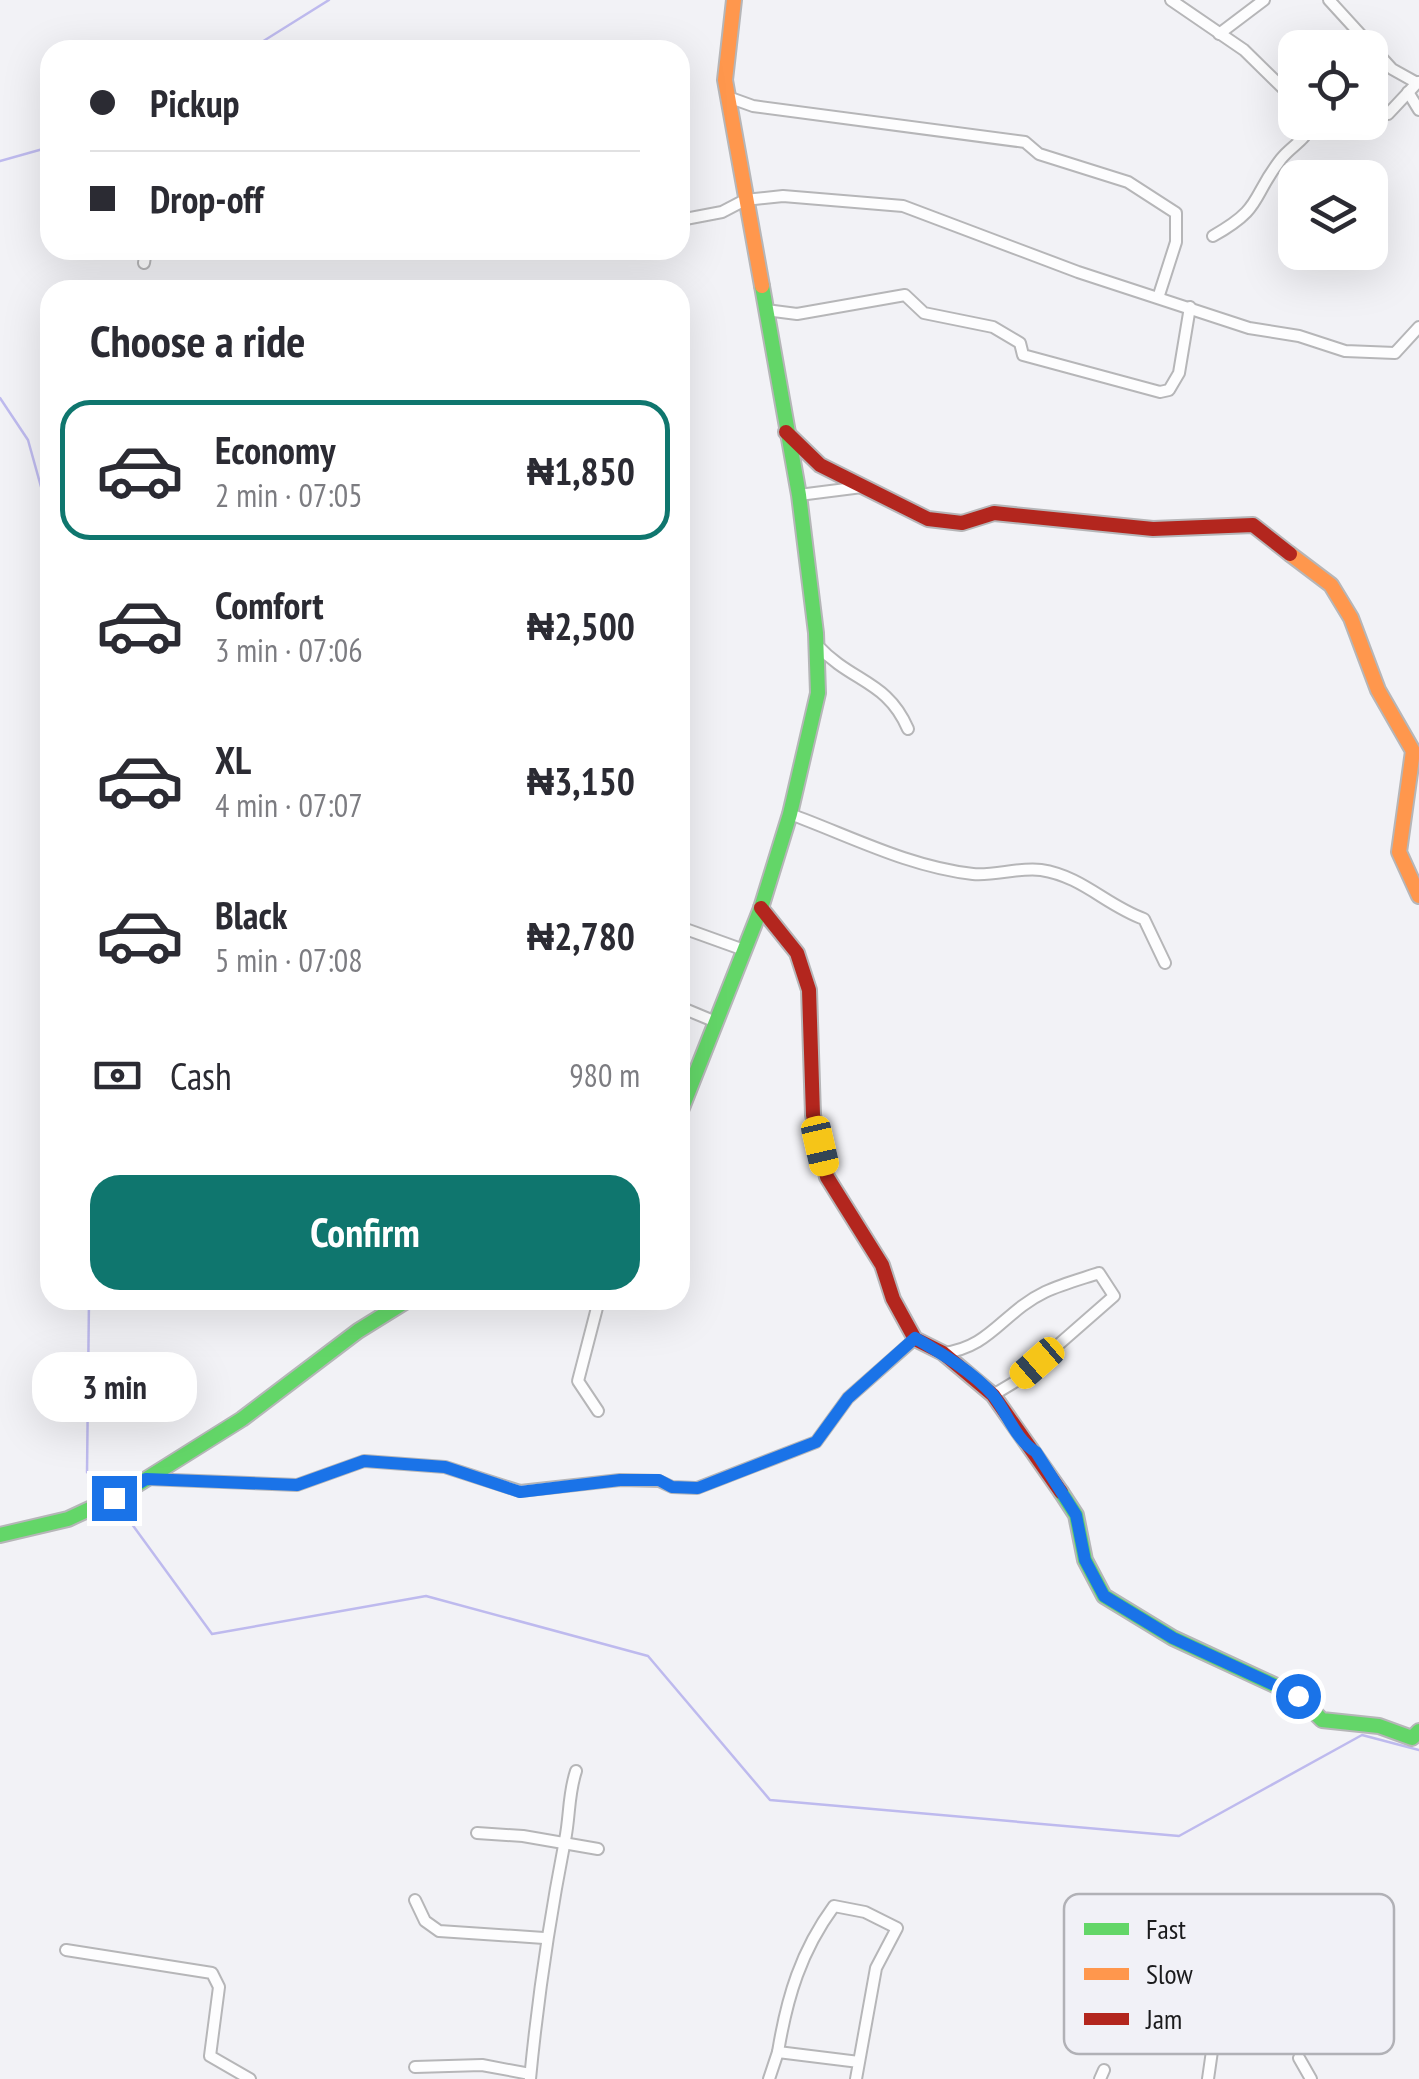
<!DOCTYPE html>
<html lang="en">
<head>
<meta charset="utf-8">
<style>
	body { margin:0; font-family:"PT Sans Narrow",sans-serif; background:#f2f2f3; color:#2b2b33; height:100vh; display:flex; flex-direction:column; font-size:38px; white-space:nowrap }
	* { box-sizing:border-box; margin:0 }
	p { font-size:32px; color:#7c7c81 }
	.icon { flex:none; width:55px; height:55px; fill:none; stroke:currentColor; stroke-width:2; stroke-linecap:round; stroke-linejoin:round }
	.map { position:relative; flex:1; overflow:hidden }
	.panel { position:absolute; left:40px; top:280px; width:650px; height:1030px; display:flex; flex-direction:column; background:#fff; border-radius:30px; box-shadow:0 10px 40px #0002 }
	.panel>* { flex:none }
	.hud { position:absolute; left:40px; top:40px; width:650px; height:220px; border-radius:30px; box-shadow:0 10px 40px #0002; display:grid; align-content:center; height:220px; padding:0 50px; background:#fff }
	.controls { position:absolute; left:1278px; top:30px; display:grid; gap:20px }
	.controls a { display:grid; place-items:center; width:110px; height:110px; border-radius:20px; background:#fff; box-shadow:0 10px 40px #0002; font-size:50px }
	.end { position:absolute; width:45px; height:45px; margin:-22px; border:12px solid #1a73e8; background:#fff; box-shadow:0 0 0 5px #fff }
	.from { border-radius:50% }
	.bubble { position:absolute; height:70px; border-radius:30px; background:#fff; box-shadow:0 10px 40px #0002; font-size:32px; font-weight:700; line-height:70px; text-align:center }
	.car { position:absolute; width:30px; height:60px; margin:-30px -15px; border-radius:12px; box-shadow:0 0 8px 2px #0007; background:linear-gradient(#f5c518 24%,#345 0 40%,#f5c518 0 76%,#345 0 86%,#f5c518 0) }
	.hud b { display:flex; align-items:center; gap:35px; height:95px; font-size:38px }
	.hud b+b { border-top:2px solid #e1e1e2 }
	.hud i { width:25px; height:25px; background:#2b2b33 }
	ul { padding:0; list-style:none }
	li { display:flex; align-items:center; gap:30px; height:140px; margin:0 20px 15px; padding:0 30px; border:5px solid transparent; border-radius:30px }
	li div { flex:1 }
	li b { display:block; font-size:38px }
	li em { font-style:normal; font-weight:700 }
	li.on { border-color:#0f766e }
	li>.icon { width:90px; height:90px; stroke-width:1.5 }
	h2 { padding:0 50px; font-size:45px; line-height:120px }
	.pay { display:flex; align-items:center; gap:25px; height:110px; padding:0 50px; font-size:38px }
	.pay p { margin-inline-start:auto }
	.action { display:flex; gap:20px; margin-top:auto; padding:20px 50px }
	.action a { flex:1; height:115px; border-radius:30px; background:#0f766e; color:#fff; font-size:40px; font-weight:700; line-height:115px; text-align:center }
	.map>svg:first-child { display:block }
</style>
</head>
<body>
<div class="map">
<svg width="1419" height="2079" viewBox="0 0 1419 2079">
	<rect width="100%" height="100%" fill="#f2f2f6"/>
	<g fill="none" stroke-linecap="round" stroke-linejoin="round">
		<!-- stream -->
		<g stroke="#bebaee" stroke-width="2.5">
			<path d="M 249,50 L 329,0"/>
			<path d="M 0,161 L 50,147"/>
			<path d="M 0,398 L 28,440 L 50,519"/>
			<path d="M 89,1300 L 87,1472 L 110,1495"/>
			<path d="M 118,1505 L 212,1634 L 426,1596 L 648,1656 L 770,1800 L 1179,1836 L 1362,1735 L 1419,1750"/>
		</g>
		<!-- street casing -->
		<g stroke="#b6b6b8" stroke-width="14">
			<g id="street">
				<path d="M 1171,0 L 1244,50 L 1295,100"/>
				<path d="M 1329,0 L 1392,69 L 1417,83"/>
				<path d="M 1219,34 L 1264,0"/>
				<path d="M 1408,92 L 1419,110"/>
				<path d="M 728,97 L 753,106 L 1025,142 L 1039,154 L 1128,182 L 1176,213 L 1176,242 L 1159,295"/>
				<path d="M 1370,112 L 1388,114 L 1418,82"/>
				<path d="M 680,220 L 722,212 L 745,200 L 783,196 L 903,206 L 1078,272 L 1249,328 L 1299,336 L 1345,351 L 1395,353 L 1419,327"/>
				<path d="M 1213,236 C 1264,207 1250,199 1281,159 C 1292,145 1306,141 1312,122"/>
				<path d="M 144,263 L 146,250"/>
				<path d="M 766,310 L 797,314 L 905,295 L 924,313 L 993,327 L 1020,343 L 1023,355 L 1160,392 L 1169,390 L 1179,373 L 1190,307"/>
				<path d="M 799,495 L 862,487"/>
				<path d="M 817,645 C 852,683 887,680 908,729"/>
				<path d="M 790,814 C 850,836 909,867 973,874 C 995,876 1019,867 1041,870 C 1082,876 1107,906 1144,919 L 1165,963"/>
				<path d="M 680,927 L 744,950"/>
				<path d="M 680,1007 L 716,1022"/>
				<path d="M 943,1353 C 990,1348 1003,1312 1045,1292 C 1062,1284 1081,1279 1099,1273 L 1114,1296 L 1018,1380 L 993,1395"/>
				<path d="M 598,1411 L 578,1381 L 599,1300"/>
				<path d="M 147,1479 L 297,1485 L 364,1461 L 445,1467 L 520,1491 L 620,1480 L 659,1481 L 672,1487 L 697,1488 L 816,1442 L 848,1398 L 915,1339"/>
				<path d="M 477,1833 L 523,1836 L 598,1849"/>
				<path d="M 415,1900 L 425,1921 L 439,1931 L 544,1938"/>
				<path d="M 66,1950 L 212,1973 L 219,1987 L 210,2056 L 250,2079"/>
				<path d="M 1299,2058 L 1311,2079"/>
				<path d="M 415,2067 L 482,2065 L 530,2074"/>
				<path d="M 530,2079 C 538,1996 549,1922 565,1840 C 570,1816 568,1795 576,1771"/>
				<path d="M 769,2079 L 778,2052"/>
				<path d="M 856,2079 L 876,1968 L 897,1928 L 865,1912 L 834,1906 C 801,1951 787,1997 778,2052 L 859,2062"/>
				<path d="M 1100,2079 L 1104,2070"/>
				<path d="M 1208,2079 L 1226,1953"/>
			</g>
		</g>
		<!-- fast casing -->
		<g stroke="#b6b6b8" stroke-width="18">
			<g id="fast">
				<path d="M 680,1113 L 761,908 L 790,814 L 818,693 L 816,633 L 799,495 L 762,286"/>
				<path d="M 1061,1492 L 1076,1515 L 1085,1560 L 1104,1596 L 1173,1638 L 1298,1696 L 1322,1720 L 1379,1726 L 1412,1738 L 1419,1731"/>
				<path d="M 0,1535 L 68,1519 L 124,1493 L 242,1419 L 358,1331 L 408,1300"/>
			</g>
		</g>
		<!-- slow casing -->
		<g stroke="#b6b6b8" stroke-width="18">
			<g id="slow">
				<path d="M 734,0 L 725,80 L 762,286"/>
				<path d="M 1290,554 L 1331,585 L 1351,618 L 1378,690 L 1413,751 L 1399,852 L 1419,896"/>
			</g>
		</g>
		<!-- jam casing -->
		<g stroke="#b6b6b8" stroke-width="18">
			<g id="jam">
				<path d="M 786,432 L 820,465 L 928,519 L 962,523 L 994,513 L 1153,529 L 1253,525 L 1290,554"/>
				<path d="M 761,908 L 797,953 L 809,990 L 813,1115 L 827,1177 L 882,1265 L 893,1299 L 915,1339 L 943,1353 L 993,1395 L 1061,1492"/>
			</g>
		</g>
		<!-- street -->
		<use href="#street" stroke="#fdfdfe" stroke-width="10"/>
		<!-- fast -->
		<use href="#fast" stroke="#63d668" stroke-width="14"/>
		<!-- slow -->
		<use href="#slow" stroke="#ff974d" stroke-width="14"/>
		<!-- jam -->
		<use href="#jam" stroke="#b3261e" stroke-width="14"/>
	</g>
	<g fill="none" stroke-linecap="round" stroke-linejoin="round">
		<!-- route -->
		<path stroke="#1a73e8" stroke-width="12" d="M 114,1498 L 146,1479 L 297,1485 L 364,1461 L 445,1467 L 520,1492 L 620,1480 L 659,1480 L 672,1487 L 698,1488 L 816,1442 L 848,1398 L 915,1338 C 941,1353 973,1372 993,1395 C 1008,1414 1015,1439 1036,1452 L 1076,1515 L 1085,1560 L 1104,1596 L 1173,1638 L 1298,1696"/>
	</g>
	<!-- legend -->
	<rect x="1064" y="1894" width="330" height="160" rx="15" fill="#f1f1f7" stroke="#b1b1b6" stroke-width="2.5"/>
	<rect x="1084" y="1923" width="45" height="12" fill="#63d668"/>
	<rect x="1084" y="1968" width="45" height="12" fill="#ff974d"/>
	<rect x="1084" y="2013" width="45" height="12" fill="#b3261e"/>
	<g font-size="28" fill="#1b1b1d">
		<text x="1146" y="1939">Fast</text>
		<text x="1146" y="1984">Slow</text>
		<text x="1146" y="2029">Jam</text>
	</g>
</svg>
<div class="controls">
<a><svg class="icon" aria-label="locate" viewBox="0 0 24 24"><circle cx="12" cy="12" r="6"/><path d="M12 2v4M12 18v4M2 12h4M18 12h4"/></svg></a>
<a><svg class="icon" aria-label="layers" viewBox="0 0 24 24"><path d="M12 4l9 5-9 5-9-5zM3 14l9 5 9-5"/></svg></a>
</div>
<i class="end from" style="left:1298px;top:1696px"></i>
<i class="end" style="left:114px;top:1498px"></i>
<div class="bubble" style="left:32px;top:1352px;width:165px">3 min</div>
<i class="car" style="left:820px;top:1146px;rotate:167deg"></i>
<i class="car" style="left:1037px;top:1363px;rotate:229deg"></i>
<div class="hud">
<b><i class="from"></i>Pickup</b>
<b><i></i>Drop-off</b>
</div>
<section class="panel">
<h2>Choose a ride</h2>
<ul>
<li class="on"><svg class="icon" aria-label="car" viewBox="0 0 24 24"><path d="M5 17H2v-5l4-1 3-4h7l3 4 3 1v5h-3M9 17h6M6 11h13"/><circle cx="7" cy="17" r="2"/><circle cx="17" cy="17" r="2"/></svg><div><b>Economy</b><p>2 min · 07:05</p></div><em>₦1,850</em></li>
<li><svg class="icon" aria-label="car" viewBox="0 0 24 24"><path d="M5 17H2v-5l4-1 3-4h7l3 4 3 1v5h-3M9 17h6M6 11h13"/><circle cx="7" cy="17" r="2"/><circle cx="17" cy="17" r="2"/></svg><div><b>Comfort</b><p>3 min · 07:06</p></div><em>₦2,500</em></li>
<li><svg class="icon" aria-label="car" viewBox="0 0 24 24"><path d="M5 17H2v-5l4-1 3-4h7l3 4 3 1v5h-3M9 17h6M6 11h13"/><circle cx="7" cy="17" r="2"/><circle cx="17" cy="17" r="2"/></svg><div><b>XL</b><p>4 min · 07:07</p></div><em>₦3,150</em></li>
<li><svg class="icon" aria-label="car" viewBox="0 0 24 24"><path d="M5 17H2v-5l4-1 3-4h7l3 4 3 1v5h-3M9 17h6M6 11h13"/><circle cx="7" cy="17" r="2"/><circle cx="17" cy="17" r="2"/></svg><div><b>Black</b><p>5 min · 07:08</p></div><em>₦2,780</em></li>
</ul>
<div class="pay"><svg class="icon" aria-label="cash" viewBox="0 0 24 24"><path d="M3 7h18v10H3z"/><circle cx="12" cy="12" r="2"/></svg>Cash<p>980 m</p></div>
<div class="action"><a>Confirm</a></div>
</section>
</div>
</body>
</html>
